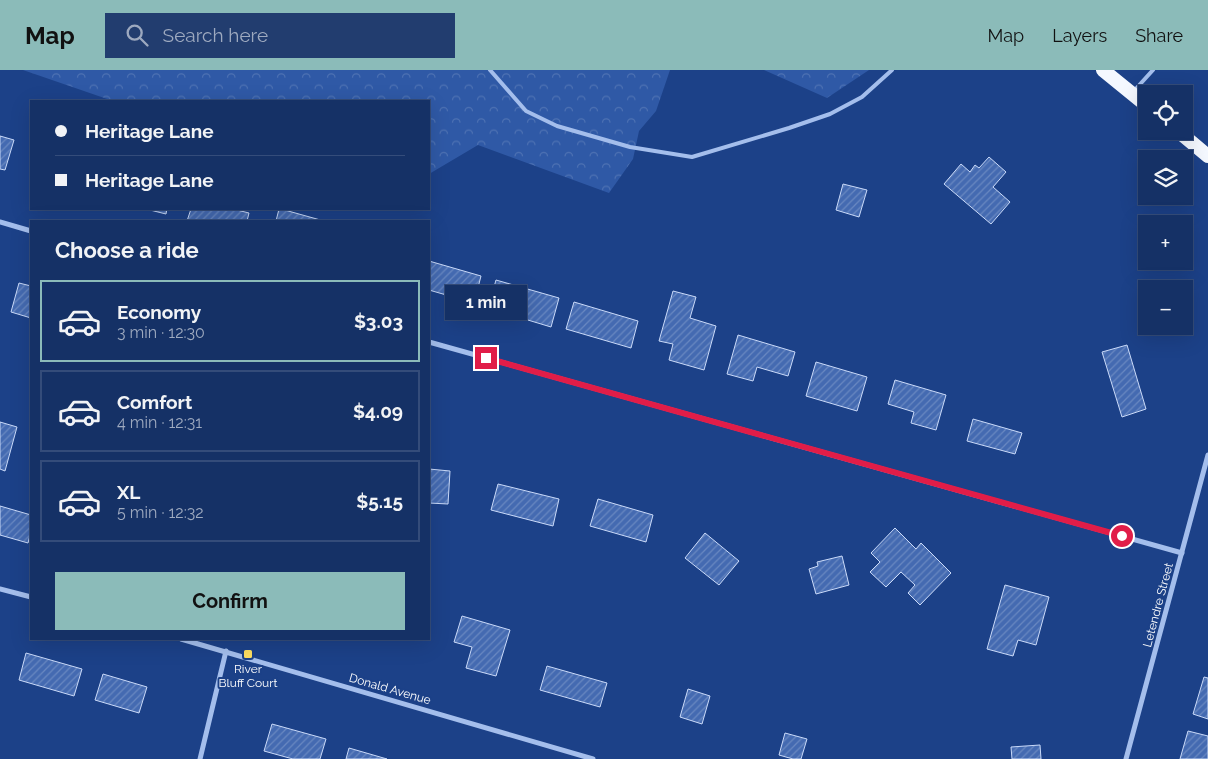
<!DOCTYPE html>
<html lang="en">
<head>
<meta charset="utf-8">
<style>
	body { margin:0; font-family:Raleway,sans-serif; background:#223d6f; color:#f1f3f6; height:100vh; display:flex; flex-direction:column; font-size:19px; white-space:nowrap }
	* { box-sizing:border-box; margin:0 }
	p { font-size:16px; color:#9da9bf }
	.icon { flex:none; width:28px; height:28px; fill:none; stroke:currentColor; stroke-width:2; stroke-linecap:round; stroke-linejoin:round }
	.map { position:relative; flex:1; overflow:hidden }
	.details { position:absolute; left:30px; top:150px; width:400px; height:420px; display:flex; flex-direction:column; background:#153166; border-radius:0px; box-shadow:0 5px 20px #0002,0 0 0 1px #344c7a }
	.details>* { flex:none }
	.hud { position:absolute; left:30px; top:30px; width:400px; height:110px; border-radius:0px; box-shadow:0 5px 20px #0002,0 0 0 1px #344c7a; display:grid; align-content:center; height:110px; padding:0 25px; background:#153166 }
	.tools { position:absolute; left:1138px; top:15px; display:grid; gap:10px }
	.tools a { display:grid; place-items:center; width:55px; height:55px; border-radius:0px; background:#153166; box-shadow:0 5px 20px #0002,0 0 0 1px #344c7a; font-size:25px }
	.end { position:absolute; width:22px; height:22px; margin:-11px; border:6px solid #e11d48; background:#fff; box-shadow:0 0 0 2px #fff }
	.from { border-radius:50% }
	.bubble { position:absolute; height:35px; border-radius:0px; background:#153166; box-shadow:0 5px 20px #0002,0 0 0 1px #344c7a; font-size:16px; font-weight:700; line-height:35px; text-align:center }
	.hud b { display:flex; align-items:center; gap:18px; height:48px; font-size:19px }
	.hud b+b { border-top:1px solid #344c7a }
	.hud i { width:12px; height:12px; background:#f1f3f6 }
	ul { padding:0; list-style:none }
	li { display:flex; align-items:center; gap:15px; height:82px; margin:0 10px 8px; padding:0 15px; border:2px solid #344c7a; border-radius:0px }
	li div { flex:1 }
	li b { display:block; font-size:19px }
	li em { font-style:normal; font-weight:700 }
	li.on { border-color:#8bbbb9 }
	li>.icon { width:45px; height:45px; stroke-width:1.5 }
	h2 { padding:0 25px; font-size:22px; line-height:60px }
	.primary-button { display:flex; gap:10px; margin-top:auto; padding:10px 25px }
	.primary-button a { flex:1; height:58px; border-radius:0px; background:#8bbbb9; color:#111; font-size:20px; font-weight:700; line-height:58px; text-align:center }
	header { display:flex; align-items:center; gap:30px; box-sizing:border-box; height:70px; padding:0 25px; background:#8bbbb9; color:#111 }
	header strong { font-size:24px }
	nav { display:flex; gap:28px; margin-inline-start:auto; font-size:18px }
	.search { width:350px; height:45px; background:#223d6f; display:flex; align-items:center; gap:12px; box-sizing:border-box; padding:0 18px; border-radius:0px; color:#9da9bf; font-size:19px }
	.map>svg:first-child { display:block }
</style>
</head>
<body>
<header>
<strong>Map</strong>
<div class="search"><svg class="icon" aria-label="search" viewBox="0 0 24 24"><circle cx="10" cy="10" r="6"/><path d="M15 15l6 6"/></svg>Search here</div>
<nav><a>Map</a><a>Layers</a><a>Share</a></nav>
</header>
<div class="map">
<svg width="1208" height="689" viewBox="0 0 1208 689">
	<defs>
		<pattern id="forest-crowns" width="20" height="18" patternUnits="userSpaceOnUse" patternTransform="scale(1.25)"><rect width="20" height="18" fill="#2f59a6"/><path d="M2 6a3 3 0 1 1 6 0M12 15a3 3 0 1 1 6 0" fill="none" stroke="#4e72b3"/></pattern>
		<pattern id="building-hatch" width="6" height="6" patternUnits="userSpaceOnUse" patternTransform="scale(1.25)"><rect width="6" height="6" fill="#446ab1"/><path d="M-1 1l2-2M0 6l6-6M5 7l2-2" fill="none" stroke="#6988c1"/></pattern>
	</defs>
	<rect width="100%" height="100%" fill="#1c4188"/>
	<!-- forest -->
	<g fill="url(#forest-crowns)">
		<path d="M 23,0 L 670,0 L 656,41 L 639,61 L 633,89 L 609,123 L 478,75 L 429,104 L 429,31 L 113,31 Z"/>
		<path d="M 764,0 L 869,0 L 827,28 Z"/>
	</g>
	<!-- building -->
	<g fill="url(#building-hatch)" stroke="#cadaf9">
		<path d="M 0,66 L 14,70 L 5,100 L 0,99 Z"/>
		<path d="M 989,87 L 1006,102 L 993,117 L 1010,132 L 991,154 L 944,114 L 961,94 L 970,102 L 975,95 L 979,98 Z"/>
		<path d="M 843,114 L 867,120 L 859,147 L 836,140 Z"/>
		<path d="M 146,139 L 167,139 L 166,144 Z"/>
		<path d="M 191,139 L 233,139 L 249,143 L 247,151 L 187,151 Z"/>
		<path d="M 279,139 L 281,139 L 324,151 L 276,151 Z"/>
		<path d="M 429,191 L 481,206 L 474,233 L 429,220 Z"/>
		<path d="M 496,210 L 559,228 L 551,257 L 488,238 Z"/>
		<path d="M 19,213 L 31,216 L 31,248 L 11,242 Z"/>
		<path d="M 673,221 L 696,227 L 690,248 L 716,256 L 704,300 L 669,290 L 673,274 L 659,271 Z"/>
		<path d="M 574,232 L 638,251 L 631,278 L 566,259 Z"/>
		<path d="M 738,265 L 795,282 L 788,306 L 757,297 L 753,311 L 727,304 Z"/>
		<path d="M 1127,275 L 1146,339 L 1122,347 L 1102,282 Z"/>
		<path d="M 816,292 L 867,307 L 857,341 L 806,326 Z"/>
		<path d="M 895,310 L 946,325 L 936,360 L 911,353 L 914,342 L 888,334 Z"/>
		<path d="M 973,349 L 1022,363 L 1015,384 L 967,371 Z"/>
		<path d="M 0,352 L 17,357 L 5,401 L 0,399 Z"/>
		<path d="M 429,399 L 450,401 L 448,434 L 429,433 Z"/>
		<path d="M 498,414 L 559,429 L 553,456 L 491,440 Z"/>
		<path d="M 598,429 L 653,445 L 646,472 L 590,456 Z"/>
		<path d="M 0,436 L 31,445 L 31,461 L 28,473 L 0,465 Z"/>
		<path d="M 895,458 L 916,479 L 921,473 L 951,503 L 920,535 L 908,523 L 915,515 L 901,502 L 886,517 L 870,502 L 880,492 L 871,483 Z"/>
		<path d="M 705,463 L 739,491 L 719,515 L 685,488 Z"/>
		<path d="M 842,486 L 849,515 L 816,524 L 809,499 L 818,496 L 817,492 Z"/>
		<path d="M 1005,515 L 1049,527 L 1036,575 L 1018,570 L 1013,586 L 987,579 Z"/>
		<path d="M 462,546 L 510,560 L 496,606 L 466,598 L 472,577 L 454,572 Z"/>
		<path d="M 26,583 L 82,599 L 74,626 L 19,610 Z"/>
		<path d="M 547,596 L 607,613 L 600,637 L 540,620 Z"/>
		<path d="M 103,604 L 147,617 L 139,643 L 95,630 Z"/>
		<path d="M 1204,607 L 1208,608 L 1208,649 L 1193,644 Z"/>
		<path d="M 688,619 L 710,626 L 702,654 L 680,647 Z"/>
		<path d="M 272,654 L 326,669 L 320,689 L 293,689 L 264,681 Z"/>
		<path d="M 1188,661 L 1208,666 L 1208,689 L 1180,689 Z"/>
		<path d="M 785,663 L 807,669 L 801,689 L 793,689 L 779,685 Z"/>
		<path d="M 1040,675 L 1041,689 L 1012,689 L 1011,677 Z"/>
		<path d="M 349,678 L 387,689 L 346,689 Z"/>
	</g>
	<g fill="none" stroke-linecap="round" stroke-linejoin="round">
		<!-- service -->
		<g stroke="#a4beec" stroke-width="4">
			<path d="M 490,0 L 526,41 L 557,56 L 630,77 L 692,87 L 789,58 L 830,44 L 862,27 L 892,0"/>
			<path d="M 1133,22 L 1153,0"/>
		</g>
		<!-- minor -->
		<g stroke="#a4beec" stroke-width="5">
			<path d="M 0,152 L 31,161"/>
			<path d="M 429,272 L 1182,483"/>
			<path d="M 0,519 L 31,527"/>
			<path d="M 181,569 L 593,689"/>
			<path d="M 200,689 L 226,581"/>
			<path d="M 1126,689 L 1208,385"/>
		</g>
		<!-- trunk -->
		<g stroke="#f4f8ff" stroke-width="14">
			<path d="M 1103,0 L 1146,35"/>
			<path d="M 1178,61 L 1208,86"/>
		</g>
	</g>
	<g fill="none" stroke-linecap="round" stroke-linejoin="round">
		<!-- route -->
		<path stroke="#e11d48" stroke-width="6" d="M 486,288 L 1122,466"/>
	</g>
	<!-- markers -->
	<rect fill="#fdde61" stroke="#1c4188" stroke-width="2" x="243" y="579" width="10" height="10" rx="2.5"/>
	<g text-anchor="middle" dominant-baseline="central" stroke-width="4" stroke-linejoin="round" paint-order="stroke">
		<!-- street labels -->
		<g font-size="12" fill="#fff" stroke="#1c4188">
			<text transform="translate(1158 535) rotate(-75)">Letendre Street</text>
			<text transform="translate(390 619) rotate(16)">Donald Avenue</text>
		</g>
		<!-- poi labels -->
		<g font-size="12" fill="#fff" stroke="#1c4188">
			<text x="248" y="599">River<tspan x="248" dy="14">Bluff Court</tspan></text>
		</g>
	</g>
</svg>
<div class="tools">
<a><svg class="icon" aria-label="locate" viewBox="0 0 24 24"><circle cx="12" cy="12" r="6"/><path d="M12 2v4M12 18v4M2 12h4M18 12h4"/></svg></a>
<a><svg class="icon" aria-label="layers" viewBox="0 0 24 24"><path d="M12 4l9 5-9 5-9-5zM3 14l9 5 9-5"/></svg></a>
<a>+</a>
<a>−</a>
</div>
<i class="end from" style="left:1122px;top:466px"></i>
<i class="end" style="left:486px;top:288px"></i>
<div class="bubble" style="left:445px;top:215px;width:82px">1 min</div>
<div class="hud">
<b><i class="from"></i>Heritage Lane</b>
<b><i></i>Heritage Lane</b>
</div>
<section class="details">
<h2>Choose a ride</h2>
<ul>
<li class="on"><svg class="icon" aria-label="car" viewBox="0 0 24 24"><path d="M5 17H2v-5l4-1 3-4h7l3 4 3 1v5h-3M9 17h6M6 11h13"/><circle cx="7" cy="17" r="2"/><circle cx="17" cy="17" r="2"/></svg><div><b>Economy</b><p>3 min · 12:30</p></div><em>$3.03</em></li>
<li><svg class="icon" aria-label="car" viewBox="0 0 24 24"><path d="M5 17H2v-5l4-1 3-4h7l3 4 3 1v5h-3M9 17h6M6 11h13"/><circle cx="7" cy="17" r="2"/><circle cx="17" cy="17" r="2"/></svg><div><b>Comfort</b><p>4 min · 12:31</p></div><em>$4.09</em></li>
<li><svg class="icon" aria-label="car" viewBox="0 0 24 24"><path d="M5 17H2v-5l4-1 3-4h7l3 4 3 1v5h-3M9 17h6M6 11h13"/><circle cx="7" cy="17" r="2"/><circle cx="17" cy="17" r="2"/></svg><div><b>XL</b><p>5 min · 12:32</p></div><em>$5.15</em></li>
</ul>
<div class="primary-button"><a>Confirm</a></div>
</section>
</div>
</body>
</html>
